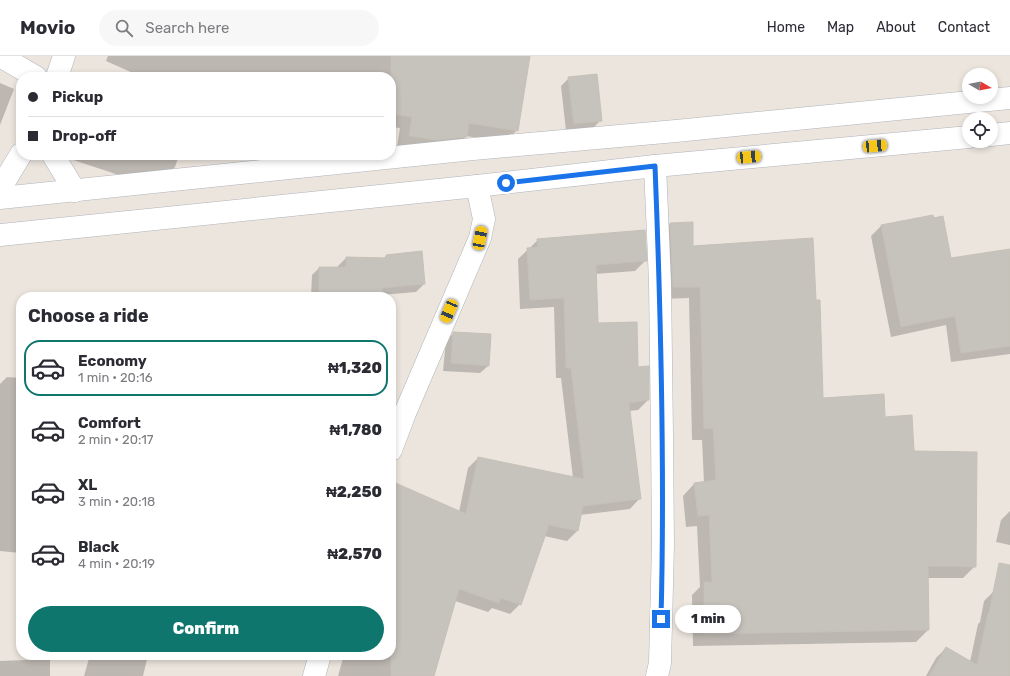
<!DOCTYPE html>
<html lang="en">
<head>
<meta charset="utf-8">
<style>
	body { margin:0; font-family:Rubik,sans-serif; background:#f7f7f7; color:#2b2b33; height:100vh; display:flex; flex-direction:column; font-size:15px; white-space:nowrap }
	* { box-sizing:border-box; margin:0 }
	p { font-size:13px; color:#7c7c81 }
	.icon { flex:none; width:22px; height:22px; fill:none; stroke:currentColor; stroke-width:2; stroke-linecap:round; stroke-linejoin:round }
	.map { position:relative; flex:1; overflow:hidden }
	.details { position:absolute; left:16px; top:236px; width:380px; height:368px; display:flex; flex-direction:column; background:#fff; border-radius:16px; box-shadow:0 2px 6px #0003 }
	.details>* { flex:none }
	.hud { position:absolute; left:16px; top:16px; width:380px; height:88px; border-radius:16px; box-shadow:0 2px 6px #0003; display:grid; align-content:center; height:88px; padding:0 12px; background:#fff }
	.needle { width:26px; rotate:99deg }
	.controls { position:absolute; left:962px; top:12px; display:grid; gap:8px }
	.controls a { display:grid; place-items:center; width:36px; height:36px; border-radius:50%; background:#fff; box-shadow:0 2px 6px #0003; font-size:20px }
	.end { position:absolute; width:18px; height:18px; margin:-9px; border:5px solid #1a73e8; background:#fff; box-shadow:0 0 0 2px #fff }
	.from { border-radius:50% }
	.bubble { position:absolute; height:28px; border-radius:14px; background:#fff; box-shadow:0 2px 6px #0003; font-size:13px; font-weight:800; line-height:28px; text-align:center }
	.car { position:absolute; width:12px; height:24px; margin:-12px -6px; border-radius:5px; box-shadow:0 0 3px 1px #0007; background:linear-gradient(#f5c518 24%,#345 0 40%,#f5c518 0 76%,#345 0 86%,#f5c518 0) }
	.hud b { display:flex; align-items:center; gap:14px; height:38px; font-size:15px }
	.hud b+b { border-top:1px solid #e1e1e2 }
	.hud i { width:10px; height:10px; background:#2b2b33 }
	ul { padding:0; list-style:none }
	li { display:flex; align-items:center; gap:12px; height:56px; margin:0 8px 6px; padding:0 4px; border:2px solid transparent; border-radius:16px }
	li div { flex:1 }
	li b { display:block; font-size:15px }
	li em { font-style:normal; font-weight:800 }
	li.selected { border-color:#0f766e }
	li>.icon { width:36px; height:36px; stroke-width:1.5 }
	h2 { padding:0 12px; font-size:18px; line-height:48px }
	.button { display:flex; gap:8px; margin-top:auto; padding:8px 12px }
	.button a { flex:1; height:46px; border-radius:24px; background:#0f766e; color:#fff; font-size:16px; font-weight:800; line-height:46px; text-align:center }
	header { display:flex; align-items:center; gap:24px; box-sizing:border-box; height:56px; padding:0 20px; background:#fff; border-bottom:1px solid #e1e1e2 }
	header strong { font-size:19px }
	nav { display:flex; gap:22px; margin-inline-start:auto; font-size:14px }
	.search { width:280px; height:36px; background:#f7f7f7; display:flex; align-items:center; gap:10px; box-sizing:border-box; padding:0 14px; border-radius:22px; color:#7c7c81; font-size:15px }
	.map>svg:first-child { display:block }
</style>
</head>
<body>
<header>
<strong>Movio</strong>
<div class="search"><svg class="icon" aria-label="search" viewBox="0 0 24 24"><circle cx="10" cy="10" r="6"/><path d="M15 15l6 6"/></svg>Search here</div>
<nav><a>Home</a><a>Map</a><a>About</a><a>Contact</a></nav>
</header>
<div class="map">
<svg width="1010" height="620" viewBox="0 0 1010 620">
	<rect width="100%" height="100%" fill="#ebe5dd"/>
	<!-- shadow -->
	<g fill="#0003">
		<path d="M 108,0 L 529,0 L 517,74 L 505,86 L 466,80 L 454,93 L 397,91 L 400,72 L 391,71 L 391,21 L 142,21 L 106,5 Z"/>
		<path d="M 569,22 L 601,64 L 593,72 L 566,75 L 561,30 Z"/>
		<path d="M 0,27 L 14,33 L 0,69 Z"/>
		<path d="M 58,99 L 179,99 L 175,111 L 164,122 L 137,125 Z"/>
		<path d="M 932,160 L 951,203 L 1010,194 L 1010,298 L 951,306 L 946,269 L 891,281 L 871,180 L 881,170 Z"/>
		<path d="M 670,168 L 692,191 L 822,343 L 884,362 L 913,396 L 975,510 L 963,522 L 927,522 L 928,574 L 916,586 L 693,590 L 692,539 L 700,531 L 697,470 L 686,471 L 683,440 L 694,428 L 704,427 L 702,384 L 692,384 L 689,242 L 661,243 L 659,179 Z"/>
		<path d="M 538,184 L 646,204 L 635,215 L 595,218 L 597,268 L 637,312 L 648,344 L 638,354 L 629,355 L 640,442 L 630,453 L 580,459 L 577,475 L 567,485 L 544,480 L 520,548 L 510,558 L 492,552 L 488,556 L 455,545 L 433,620 L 338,620 L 344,599 L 391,599 L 391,452 L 459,456 L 468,412 L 478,402 L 573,422 L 561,322 L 556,322 L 554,251 L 520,253 L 518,203 Z"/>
		<path d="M 421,197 L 424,228 L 416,236 L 381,239 L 381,241 L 311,241 L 312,219 L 319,212 L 338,212 L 338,210 L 346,202 L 383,203 L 386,200 Z"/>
		<path d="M 454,277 L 488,310 L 480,317 L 443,315 L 446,284 Z"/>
		<path d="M 7,321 L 21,322 L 21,497 L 0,495 L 0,328 Z"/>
		<path d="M 1010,455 L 1010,489 L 996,486 L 1001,464 Z"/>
		<path d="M 994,535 L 1010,538 L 1010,614 L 998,620 L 926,620 L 936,602 L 946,592 L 970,606 L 978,568 L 980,566 L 984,545 Z"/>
		<path d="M 90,599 L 148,599 L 143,620 L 84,620 Z"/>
		<path d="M 50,603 L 50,620 L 0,620 L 0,605 Z"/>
	</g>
	<!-- building -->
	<g fill="#c6c2bc" stroke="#c6c1b7">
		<path d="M 391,0 L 530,0 L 518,75 L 469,67 L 467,81 L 436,84 L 409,80 L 412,61 L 391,58 Z"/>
		<path d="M 597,18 L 602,65 L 574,68 L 568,21 Z"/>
		<path d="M 933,159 L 934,162 L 943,160 L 951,202 L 1010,193 L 1010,290 L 961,297 L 955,260 L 901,271 L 881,169 Z"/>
		<path d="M 693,166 L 693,190 L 813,182 L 816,244 L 820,244 L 823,342 L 884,338 L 885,361 L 912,359 L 914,395 L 977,396 L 976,511 L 928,510 L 929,574 L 704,578 L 704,526 L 712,526 L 709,459 L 698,460 L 694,427 L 716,424 L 713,372 L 704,373 L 700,231 L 673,231 L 670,167 Z"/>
		<path d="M 645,174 L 647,205 L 596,209 L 598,267 L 637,266 L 638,311 L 649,310 L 649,344 L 629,347 L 641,443 L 583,450 L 578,475 L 549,469 L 521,549 L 501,542 L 499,547 L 459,533 L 434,620 L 391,620 L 391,425 L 466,458 L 478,401 L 584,423 L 571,312 L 566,312 L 564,242 L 530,244 L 527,192 L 538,191 L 537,183 Z"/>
		<path d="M 422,195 L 425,228 L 382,232 L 382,241 L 319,241 L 319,211 L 346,211 L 346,201 L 386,202 L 386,199 Z"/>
		<path d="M 453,276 L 491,278 L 489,310 L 451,307 Z"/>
		<path d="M 999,507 L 1010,509 L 1010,620 L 929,620 L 946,591 L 977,609 L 988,557 L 989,557 Z"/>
	</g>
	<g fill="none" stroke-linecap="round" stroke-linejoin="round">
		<!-- minor casing -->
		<g stroke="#b0b3bc" stroke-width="23">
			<g id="minor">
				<path d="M 0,0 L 36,21"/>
				<path d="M 57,21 L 64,0"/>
				<path d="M 53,99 L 75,135"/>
				<path d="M 655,110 L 660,226 L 662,380 L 663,489 L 660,607 L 657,620"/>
				<path d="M 0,133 L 21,98"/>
				<path d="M 391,394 L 405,357 L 480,182 L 484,163 L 477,130"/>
				<path d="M 314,620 L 320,599"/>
			</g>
		</g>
		<!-- tertiary casing -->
		<g stroke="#b0b3bc" stroke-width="23">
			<g id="tertiary">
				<path d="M 991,79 L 1010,77"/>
				<path d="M 0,142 L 473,93 L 676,75 L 1010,42"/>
				<path d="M 0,179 L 477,130 L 655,110 L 969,81"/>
			</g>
		</g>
		<!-- minor -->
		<use href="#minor" stroke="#fff" stroke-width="22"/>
		<!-- tertiary -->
		<use href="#tertiary" stroke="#fff" stroke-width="22"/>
	</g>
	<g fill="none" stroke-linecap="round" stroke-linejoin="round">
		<!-- route -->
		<path stroke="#1a73e8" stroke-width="5" d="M 506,127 L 655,110 C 661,261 665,412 661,563"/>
	</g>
</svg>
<div class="controls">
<a><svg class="needle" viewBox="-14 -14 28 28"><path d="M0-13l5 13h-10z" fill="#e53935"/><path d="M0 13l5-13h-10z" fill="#7c7c81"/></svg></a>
<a><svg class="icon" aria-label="locate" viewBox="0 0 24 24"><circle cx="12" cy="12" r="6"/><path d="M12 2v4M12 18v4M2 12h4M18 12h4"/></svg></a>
</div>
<i class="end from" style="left:506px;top:127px"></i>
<i class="end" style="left:661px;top:563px"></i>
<div class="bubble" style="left:675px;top:549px;width:66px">1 min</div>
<i class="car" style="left:875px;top:90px;rotate:85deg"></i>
<i class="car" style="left:749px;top:101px;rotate:85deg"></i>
<i class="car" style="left:480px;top:182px;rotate:11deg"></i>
<i class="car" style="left:449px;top:255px;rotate:203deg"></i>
<div class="hud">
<b><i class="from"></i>Pickup</b>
<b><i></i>Drop-off</b>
</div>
<section class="details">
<h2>Choose a ride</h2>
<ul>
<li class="selected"><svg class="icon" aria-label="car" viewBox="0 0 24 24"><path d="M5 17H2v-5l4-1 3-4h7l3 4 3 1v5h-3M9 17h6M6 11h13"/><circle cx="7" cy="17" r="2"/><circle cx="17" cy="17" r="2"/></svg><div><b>Economy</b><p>1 min · 20:16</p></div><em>₦1,320</em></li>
<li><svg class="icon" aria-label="car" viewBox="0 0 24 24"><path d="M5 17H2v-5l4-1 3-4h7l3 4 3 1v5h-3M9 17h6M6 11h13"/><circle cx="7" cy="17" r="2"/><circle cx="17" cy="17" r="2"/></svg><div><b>Comfort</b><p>2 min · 20:17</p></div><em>₦1,780</em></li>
<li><svg class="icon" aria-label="car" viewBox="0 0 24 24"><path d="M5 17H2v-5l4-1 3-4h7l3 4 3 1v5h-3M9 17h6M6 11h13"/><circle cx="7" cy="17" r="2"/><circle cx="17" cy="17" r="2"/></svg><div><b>XL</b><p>3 min · 20:18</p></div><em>₦2,250</em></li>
<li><svg class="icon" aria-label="car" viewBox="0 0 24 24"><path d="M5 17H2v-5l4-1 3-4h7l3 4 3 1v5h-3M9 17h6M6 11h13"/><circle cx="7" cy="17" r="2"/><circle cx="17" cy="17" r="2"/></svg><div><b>Black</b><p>4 min · 20:19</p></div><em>₦2,570</em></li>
</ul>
<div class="button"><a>Confirm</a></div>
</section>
</div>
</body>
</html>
